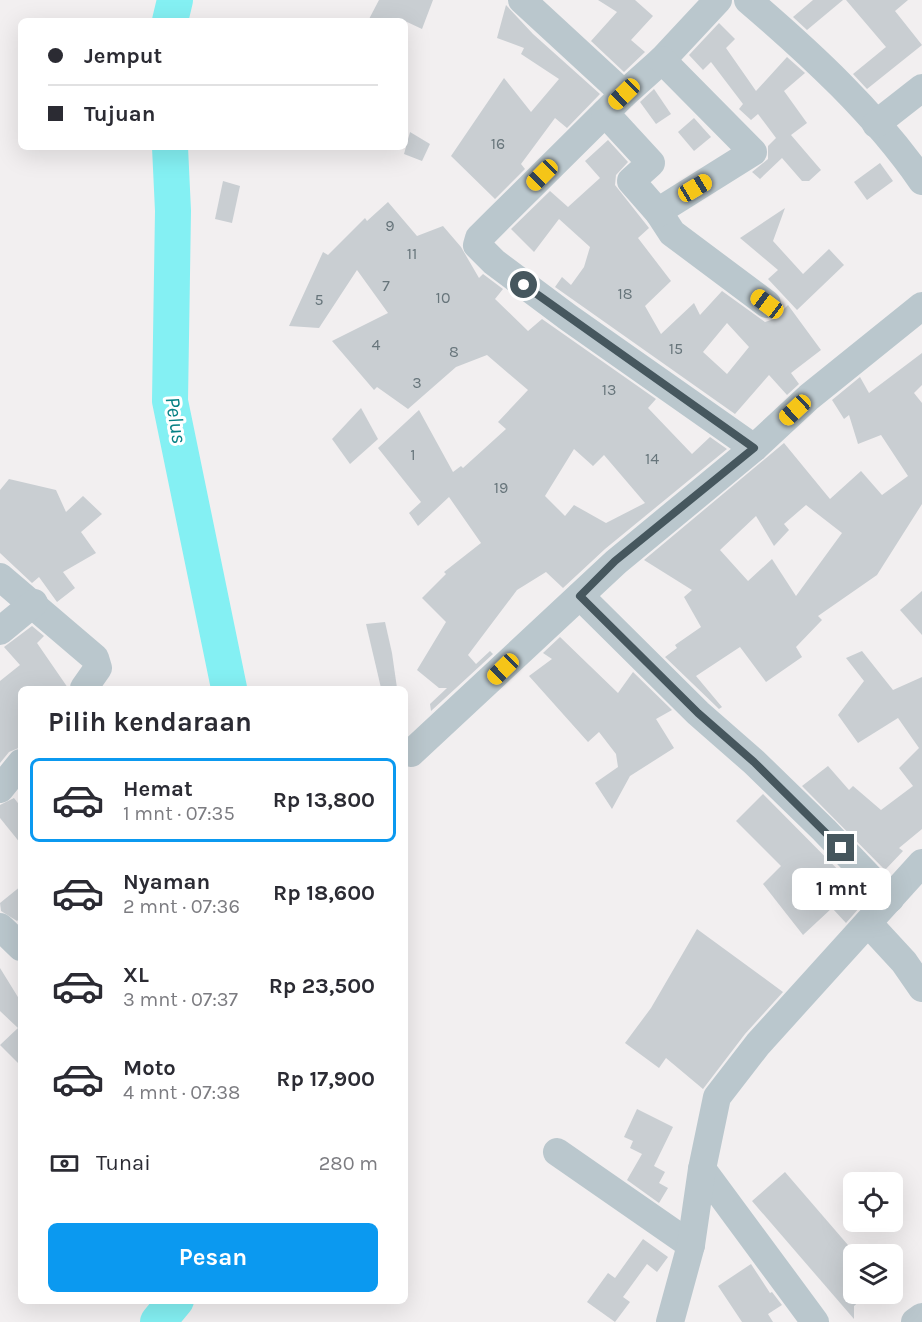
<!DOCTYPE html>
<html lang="id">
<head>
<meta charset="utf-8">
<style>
	body { margin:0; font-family:Karla,sans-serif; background:#f2f2f3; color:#2b2b33; height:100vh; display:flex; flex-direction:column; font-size:22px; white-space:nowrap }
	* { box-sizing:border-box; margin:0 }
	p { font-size:20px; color:#7c7c81 }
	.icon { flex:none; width:33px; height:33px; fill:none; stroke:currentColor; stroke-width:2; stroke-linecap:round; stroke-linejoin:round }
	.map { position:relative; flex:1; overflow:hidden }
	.sheet { position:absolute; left:18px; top:686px; width:390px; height:618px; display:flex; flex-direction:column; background:#fff; border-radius:9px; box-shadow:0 6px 24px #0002 }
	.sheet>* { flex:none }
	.top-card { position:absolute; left:18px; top:18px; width:390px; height:132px; border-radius:9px; box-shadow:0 6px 24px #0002; display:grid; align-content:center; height:132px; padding:0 30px; background:#fff }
	.tools { position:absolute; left:843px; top:1172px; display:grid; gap:12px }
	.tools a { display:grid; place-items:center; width:60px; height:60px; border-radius:9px; background:#fff; box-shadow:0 6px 24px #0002; font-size:30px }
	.end { position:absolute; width:27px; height:27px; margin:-14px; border:8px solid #46575e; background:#fff; box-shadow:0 0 0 3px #fff }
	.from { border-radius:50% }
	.bubble { position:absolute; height:42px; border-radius:9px; background:#fff; box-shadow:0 6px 24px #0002; font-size:20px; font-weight:700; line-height:42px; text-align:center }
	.car { position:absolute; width:18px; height:36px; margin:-18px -9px; border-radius:8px; box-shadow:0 0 4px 2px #0007; background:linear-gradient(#f5c518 24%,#345 0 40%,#f5c518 0 76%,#345 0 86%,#f5c518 0) }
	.top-card b { display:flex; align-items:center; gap:21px; height:57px; font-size:22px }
	.top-card b+b { border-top:2px solid #e1e1e2 }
	.top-card i { width:15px; height:15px; background:#2b2b33 }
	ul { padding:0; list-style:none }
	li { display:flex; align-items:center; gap:18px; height:84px; margin:0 12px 9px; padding:0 18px; border:3px solid transparent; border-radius:9px }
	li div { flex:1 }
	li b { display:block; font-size:22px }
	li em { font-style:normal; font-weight:700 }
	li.active { border-color:#0b99f0 }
	li>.icon { width:54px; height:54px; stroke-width:1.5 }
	h2 { padding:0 30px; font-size:27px; line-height:72px }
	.pay { display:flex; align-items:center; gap:15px; height:66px; padding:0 30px; font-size:22px }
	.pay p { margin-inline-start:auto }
	.primary-button { display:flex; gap:12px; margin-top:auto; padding:12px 30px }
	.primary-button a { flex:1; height:69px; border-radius:9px; background:#0b99f0; color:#fff; font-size:24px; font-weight:700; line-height:69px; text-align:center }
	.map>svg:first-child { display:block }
</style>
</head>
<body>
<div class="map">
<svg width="922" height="1322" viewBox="0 0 922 1322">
	<rect width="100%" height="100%" fill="#f2eff0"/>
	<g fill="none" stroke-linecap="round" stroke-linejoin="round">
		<!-- river -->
		<g stroke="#84f0f3" stroke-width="36">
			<path d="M 170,21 L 175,0"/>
			<path d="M 170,147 L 173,211 L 170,401 L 229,688"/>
			<path d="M 158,1322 L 176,1300"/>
		</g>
	</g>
	<!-- building -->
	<g fill="#c9ced2" fill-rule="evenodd">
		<path d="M 379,0 L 433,0 L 422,29 L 405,21 L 368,21 Z"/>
		<path d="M 598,0 L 635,0 L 653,16 L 631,40 L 645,52 L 624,72 L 591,41 L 617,12 Z"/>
		<path d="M 813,0 L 843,0 L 807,30 L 793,17 Z"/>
		<path d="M 846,0 L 908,0 L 895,11 L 922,45 L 867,89 L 853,74 L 886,47 Z"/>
		<path d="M 506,5 L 533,34 L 600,94 L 567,128 L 555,118 L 521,164 L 525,169 L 495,199 L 451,156 L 504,78 L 531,112 L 559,79 L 521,54 L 524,48 L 497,38 Z"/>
		<path d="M 719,23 L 735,39 L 726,48 L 756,91 L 787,57 L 805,73 L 784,91 L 807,123 L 791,135 L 821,170 L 809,181 L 802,181 L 782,158 L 760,179 L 752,172 L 768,159 L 768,146 L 776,138 L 758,114 L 751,120 L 739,109 L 743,104 L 711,62 L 703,70 L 689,55 Z"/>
		<path d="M 654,89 L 671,114 L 656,124 L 640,102 Z"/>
		<path d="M 694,118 L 711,137 L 694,151 L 678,132 Z"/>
		<path d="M 410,132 L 430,144 L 422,161 L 404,154 Z"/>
		<path d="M 608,140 L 628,162 L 616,175 L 615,185 L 649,228 L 638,238 L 671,281 L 645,306 L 661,334 L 694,303 L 700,315 L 722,291 L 765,322 L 774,319 L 788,305 L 821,350 L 791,373 L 799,384 L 787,395 L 769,375 L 735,414 L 555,287 L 562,277 L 571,285 L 584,267 L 590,247 L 559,219 L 534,252 L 511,229 L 550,191 L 568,207 L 600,178 L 585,161 ZM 727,323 L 749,347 L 727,374 L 703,352 Z"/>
		<path d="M 880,163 L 893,181 L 867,200 L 854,182 Z"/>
		<path d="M 223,181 L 240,186 L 232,223 L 215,219 Z"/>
		<path d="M 388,202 L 417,236 L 443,226 L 461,247 L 479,278 L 483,274 L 503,289 L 495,299 L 528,331 L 542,319 L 656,399 L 648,408 L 692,454 L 710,437 L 727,449 L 605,549 L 563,588 L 546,572 L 517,590 L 468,655 L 476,664 L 490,651 L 493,654 L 431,711 L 430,704 L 447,688 L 439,688 L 417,670 L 446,622 L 422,598 L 446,574 L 444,572 L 481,543 L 449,497 L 418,526 L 409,513 L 421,502 L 378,448 L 419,410 L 453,472 L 461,466 L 463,468 L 506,429 L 498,422 L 528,390 L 487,355 L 456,367 L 408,409 L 377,387 L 374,390 L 332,341 L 388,313 L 357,270 L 319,328 L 289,326 L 323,252 L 328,255 L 365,218 L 367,221 ZM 574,449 L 593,466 L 604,455 L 645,503 L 606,523 L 574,505 L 565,516 L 545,496 Z"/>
		<path d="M 785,208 L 773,241 L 803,274 L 829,249 L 844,265 L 797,310 L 768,279 L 778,270 L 740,238 Z"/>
		<path d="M 922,353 L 922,385 L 914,393 L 922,403 L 922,504 L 877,575 L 818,616 L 822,620 L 796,647 L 802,657 L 766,682 L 740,647 L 696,676 L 722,707 L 719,709 L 665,657 L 677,648 L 675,645 L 701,627 L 684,597 L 692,590 L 644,560 L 784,443 L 830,499 L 861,471 L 882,495 L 908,476 L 881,435 L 858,444 L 849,415 L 844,419 L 832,400 L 860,377 L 869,393 ZM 806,505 L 842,533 L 796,596 L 772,559 L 748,581 L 720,550 L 756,516 L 774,546 L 789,530 L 784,524 Z"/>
		<path d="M 361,408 L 378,439 L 350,464 L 332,439 Z"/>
		<path d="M 9,479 L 56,490 L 66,512 L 83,496 L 102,514 L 81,532 L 96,553 L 63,572 L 75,588 L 57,602 L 39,577 L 32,583 L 0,553 L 0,490 Z"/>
		<path d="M 922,591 L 922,635 L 900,610 Z"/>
		<path d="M 385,622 L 392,653 L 397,688 L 381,688 L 366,624 Z"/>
		<path d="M 32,626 L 44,636 L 37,643 L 68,688 L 21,688 L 21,747 L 9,752 L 0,763 L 0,681 L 20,665 L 4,647 Z"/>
		<path d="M 560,637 L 618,693 L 633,672 L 672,710 L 656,719 L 674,748 L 630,776 L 612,809 L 595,783 L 618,767 L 616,754 L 599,732 L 588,742 L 529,676 L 552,659 L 543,653 Z"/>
		<path d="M 862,651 L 893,690 L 922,677 L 922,829 L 899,848 L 903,851 L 885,870 L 802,786 L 828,766 L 849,790 L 853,786 L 881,810 L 913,786 L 899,768 L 919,748 L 898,718 L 858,743 L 838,715 L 864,681 L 846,658 Z"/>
		<path d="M 763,794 L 867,899 L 846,923 L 832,908 L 803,935 L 763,884 L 781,866 L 736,821 Z"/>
		<path d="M 14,798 L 21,807 L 21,844 L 0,818 L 0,805 Z"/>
		<path d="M 21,886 L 21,917 L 17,921 L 1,911 L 0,903 Z"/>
		<path d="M 697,929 L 783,992 L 745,1034 L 703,1089 L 666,1058 L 659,1068 L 625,1043 L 651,1008 Z"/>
		<path d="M 0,968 L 21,1002 L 21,1066 L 0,1045 L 18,1028 L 0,1011 Z"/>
		<path d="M 637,1109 L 673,1127 L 654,1166 L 665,1172 L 659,1183 L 668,1188 L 659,1203 L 627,1180 L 642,1154 L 630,1148 L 633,1141 L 624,1137 Z"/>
		<path d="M 785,1172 L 854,1252 L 854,1293 L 869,1293 L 854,1306 L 854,1319 L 752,1201 Z"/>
		<path d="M 643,1239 L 668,1257 L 657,1272 L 647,1264 L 623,1297 L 630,1302 L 615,1322 L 587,1302 L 608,1273 L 615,1278 Z"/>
		<path d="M 751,1264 L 770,1293 L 772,1292 L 782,1305 L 768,1314 L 773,1322 L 742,1322 L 718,1286 Z"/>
	</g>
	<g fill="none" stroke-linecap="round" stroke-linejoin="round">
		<!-- minor -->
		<g stroke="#bac7cd" stroke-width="28">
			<path d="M 522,0 L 624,94"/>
			<path d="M 718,0 L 662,60 L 624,94 L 495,222 L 479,238 L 477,245 L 494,262 L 569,318 L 754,448"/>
			<path d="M 748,0 C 811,54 875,113 922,181"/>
			<path d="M 662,60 L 753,152 L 662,209 L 659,213 L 672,233 L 767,304"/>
			<path d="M 605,113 L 651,163 L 631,181 L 659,213"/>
			<path d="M 876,124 L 922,88"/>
			<path d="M 0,577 L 95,658 L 98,668 L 84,688"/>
			<path d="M 580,596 L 698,713 L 754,762 L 824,830 L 890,899"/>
			<path d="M 0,631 L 34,603"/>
			<path d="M 411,753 L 616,562 L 754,448 L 809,397 L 922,306"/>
			<path d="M 0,789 L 21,763"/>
			<path d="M 868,923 L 904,962 L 922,988"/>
			<path d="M 0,927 L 21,947"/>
			<path d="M 557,1152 L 691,1245"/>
			<path d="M 702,1169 L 815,1322"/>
			<path d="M 670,1322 L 691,1245 L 702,1169 L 717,1097 L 758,1044 L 922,863"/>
			<path d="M 915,1322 L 922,1317"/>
		</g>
	</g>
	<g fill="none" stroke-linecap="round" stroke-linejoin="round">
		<!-- route -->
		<path stroke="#46575e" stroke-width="8" d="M 524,285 L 754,448 L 615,561 L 580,596 L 698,713 L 754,762 L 841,848"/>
	</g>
	<g text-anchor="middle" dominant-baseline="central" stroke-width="6" stroke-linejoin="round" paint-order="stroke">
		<!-- number labels -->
		<g font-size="16" fill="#67757b">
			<text x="498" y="143">16</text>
			<text x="390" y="225">9</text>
			<text x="412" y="253">11</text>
			<text x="386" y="285">7</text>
			<text x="625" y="293">18</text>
			<text x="443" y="297">10</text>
			<text x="319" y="299">5</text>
			<text x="376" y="344">4</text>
			<text x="676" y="348">15</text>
			<text x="454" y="351">8</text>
			<text x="417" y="382">3</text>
			<text x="609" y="389">13</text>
			<text x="413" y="454">1</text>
			<text x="652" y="458">14</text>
			<text x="501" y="487">19</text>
		</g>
		<!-- water labels -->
		<g font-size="21" font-style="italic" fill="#068184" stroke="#fff">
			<text transform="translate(176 420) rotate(81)">Pelus</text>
		</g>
	</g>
</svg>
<div class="tools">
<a><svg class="icon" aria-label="locate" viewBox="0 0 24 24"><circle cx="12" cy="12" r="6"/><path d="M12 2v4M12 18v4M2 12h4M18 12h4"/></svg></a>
<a><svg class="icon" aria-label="layers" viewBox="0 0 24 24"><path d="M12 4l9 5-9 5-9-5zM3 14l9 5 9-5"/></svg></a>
</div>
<i class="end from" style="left:524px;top:285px"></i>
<i class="end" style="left:841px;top:848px"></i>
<div class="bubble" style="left:792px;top:868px;width:99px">1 mnt</div>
<i class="car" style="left:624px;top:94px;rotate:226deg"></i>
<i class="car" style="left:542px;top:175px;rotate:225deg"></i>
<i class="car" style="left:695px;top:188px;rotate:59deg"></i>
<i class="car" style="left:767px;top:304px;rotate:307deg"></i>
<i class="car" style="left:795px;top:410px;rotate:227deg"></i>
<i class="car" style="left:503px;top:669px;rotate:226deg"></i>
<div class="top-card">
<b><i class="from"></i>Jemput</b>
<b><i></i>Tujuan</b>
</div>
<section class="sheet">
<h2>Pilih kendaraan</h2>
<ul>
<li class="active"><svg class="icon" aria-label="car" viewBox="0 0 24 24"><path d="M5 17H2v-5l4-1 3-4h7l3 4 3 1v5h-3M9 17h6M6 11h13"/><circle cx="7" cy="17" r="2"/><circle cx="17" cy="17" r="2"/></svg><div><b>Hemat</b><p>1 mnt · 07:35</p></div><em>Rp 13,800</em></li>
<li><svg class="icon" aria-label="car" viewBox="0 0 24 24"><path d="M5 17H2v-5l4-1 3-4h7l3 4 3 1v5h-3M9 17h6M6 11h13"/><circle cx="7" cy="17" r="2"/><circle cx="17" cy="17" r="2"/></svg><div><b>Nyaman</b><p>2 mnt · 07:36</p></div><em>Rp 18,600</em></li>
<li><svg class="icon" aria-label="car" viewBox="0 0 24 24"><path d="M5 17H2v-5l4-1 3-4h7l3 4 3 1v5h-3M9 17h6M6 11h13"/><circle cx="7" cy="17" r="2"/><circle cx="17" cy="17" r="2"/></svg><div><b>XL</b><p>3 mnt · 07:37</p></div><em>Rp 23,500</em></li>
<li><svg class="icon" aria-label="car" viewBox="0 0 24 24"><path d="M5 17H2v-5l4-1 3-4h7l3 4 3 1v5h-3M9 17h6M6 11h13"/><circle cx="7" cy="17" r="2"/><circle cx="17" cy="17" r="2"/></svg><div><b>Moto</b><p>4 mnt · 07:38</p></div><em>Rp 17,900</em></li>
</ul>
<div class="pay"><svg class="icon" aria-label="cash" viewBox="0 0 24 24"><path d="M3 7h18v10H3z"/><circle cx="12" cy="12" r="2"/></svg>Tunai<p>280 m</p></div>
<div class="primary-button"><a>Pesan</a></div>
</section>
</div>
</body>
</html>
